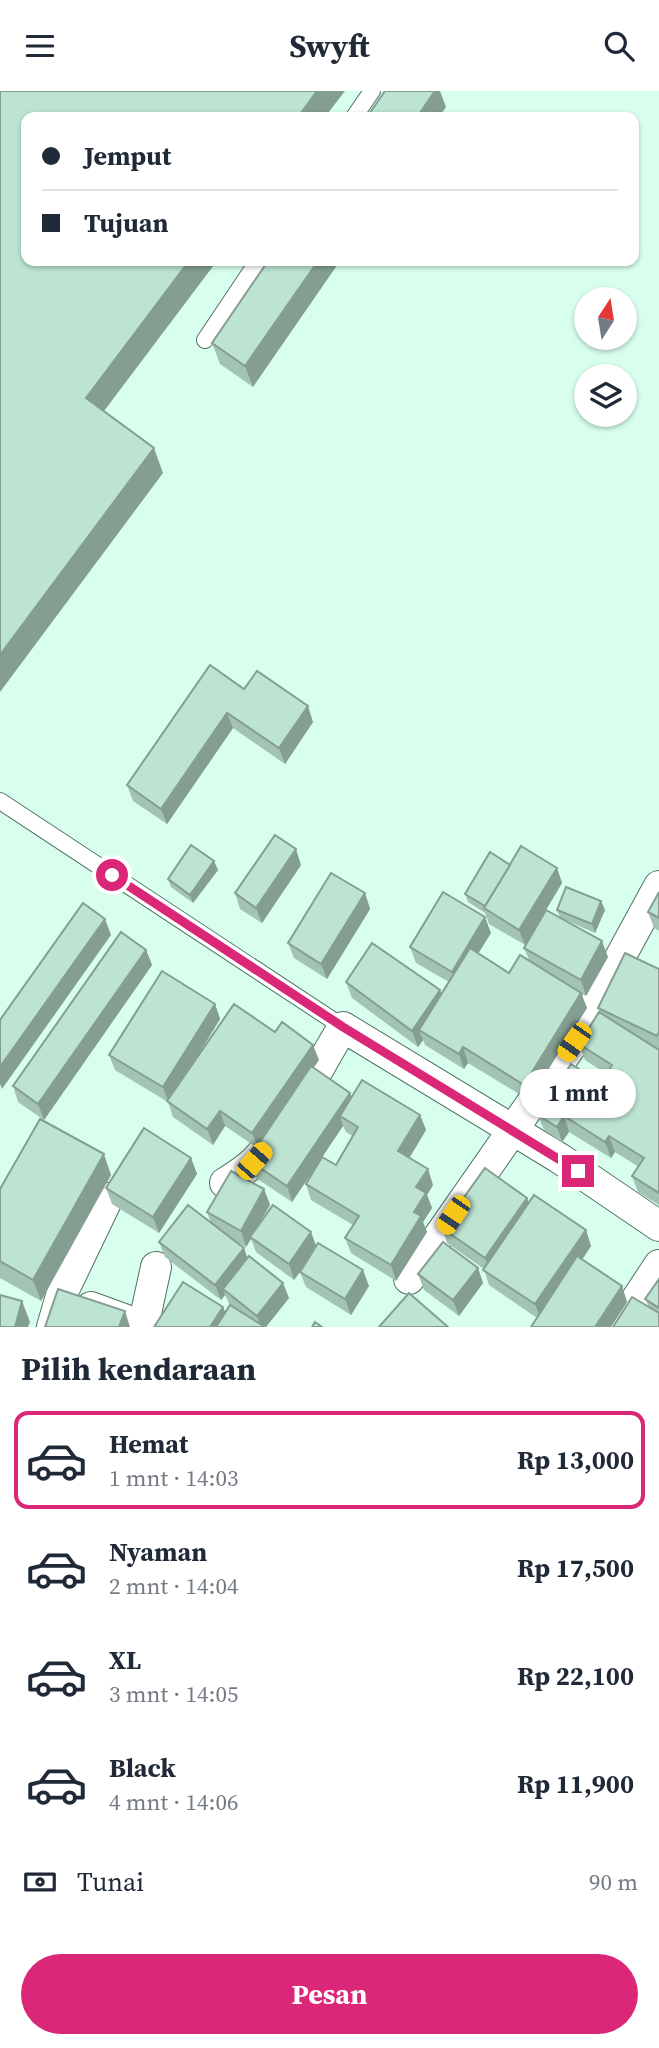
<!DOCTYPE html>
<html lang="id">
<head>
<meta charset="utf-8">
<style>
	body { margin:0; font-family:"Source Serif 4",serif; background:#f2f2f3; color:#1f2937; height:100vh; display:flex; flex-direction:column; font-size:26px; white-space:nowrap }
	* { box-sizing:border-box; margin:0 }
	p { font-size:23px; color:#747a83 }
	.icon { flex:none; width:38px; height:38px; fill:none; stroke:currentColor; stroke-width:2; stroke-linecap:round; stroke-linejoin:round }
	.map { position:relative; height:1236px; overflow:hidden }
	.side { display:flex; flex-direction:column; background:#fff; flex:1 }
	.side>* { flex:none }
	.guide { position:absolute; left:21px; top:21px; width:618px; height:154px; border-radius:14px; box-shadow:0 2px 5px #0004; display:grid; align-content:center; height:154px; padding:0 21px; background:#fff }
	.needle { width:46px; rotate:12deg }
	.tools { position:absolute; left:574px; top:196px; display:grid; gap:14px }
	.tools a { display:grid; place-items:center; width:63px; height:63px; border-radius:50%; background:#fff; box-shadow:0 2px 5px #0004; font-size:35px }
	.end { position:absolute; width:32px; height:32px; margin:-16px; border:9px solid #db2777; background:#fff; box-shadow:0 0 0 4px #fff }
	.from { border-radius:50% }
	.bubble { position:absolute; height:49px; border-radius:24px; background:#fff; box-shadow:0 2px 5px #0004; font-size:23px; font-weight:700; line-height:49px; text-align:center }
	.car { position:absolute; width:21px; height:42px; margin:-21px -10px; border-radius:9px; box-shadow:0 0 5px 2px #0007; background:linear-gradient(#f5c518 24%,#345 0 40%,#f5c518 0 76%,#345 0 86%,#f5c518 0) }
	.guide b { display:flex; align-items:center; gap:24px; height:66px; font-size:26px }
	.guide b+b { border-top:2px solid #e0e1e3 }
	.guide i { width:18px; height:18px; background:#1f2937 }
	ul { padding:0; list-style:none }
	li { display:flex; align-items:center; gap:21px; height:98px; margin:0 14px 10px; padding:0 7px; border:4px solid transparent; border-radius:14px }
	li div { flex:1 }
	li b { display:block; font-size:26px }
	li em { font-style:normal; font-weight:700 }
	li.current { border-color:#db2777 }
	li>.icon { width:63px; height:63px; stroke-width:1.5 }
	h2 { padding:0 21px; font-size:32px; line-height:84px }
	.pay { display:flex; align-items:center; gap:18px; height:77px; padding:0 21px; font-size:26px }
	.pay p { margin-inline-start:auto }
	.primary-button { display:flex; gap:14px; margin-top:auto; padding:14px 21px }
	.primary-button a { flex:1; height:80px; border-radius:42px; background:#db2777; color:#fff; font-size:28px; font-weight:700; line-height:80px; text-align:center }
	header { display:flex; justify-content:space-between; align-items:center; height:91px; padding:0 21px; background:#fff; font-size:32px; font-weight:700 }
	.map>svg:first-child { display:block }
</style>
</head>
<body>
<header><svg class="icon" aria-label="menu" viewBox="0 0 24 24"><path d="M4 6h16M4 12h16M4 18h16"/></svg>Swyft<svg class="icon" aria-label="search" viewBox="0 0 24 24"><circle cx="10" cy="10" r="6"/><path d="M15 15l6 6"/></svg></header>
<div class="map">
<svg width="659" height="1236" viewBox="0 0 659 1236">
	<rect width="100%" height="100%" fill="#d8ffed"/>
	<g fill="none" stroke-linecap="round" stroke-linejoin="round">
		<!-- service casing -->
		<g stroke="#517364" stroke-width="18">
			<g id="service">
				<path d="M 354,26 L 372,0"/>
				<path d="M 205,249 L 258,170"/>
				<path d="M 0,710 L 343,936"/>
			</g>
		</g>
		<!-- minor casing -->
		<g stroke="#517364" stroke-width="32">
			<g id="minor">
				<path d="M 225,1092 C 236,1085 247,1078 256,1069 C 292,1031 316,980 343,936 L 559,1067 L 659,1135"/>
				<path d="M 409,1188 L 574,951 L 659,795"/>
				<path d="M 91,1216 L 143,1235"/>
				<path d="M 52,1236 L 61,1205 L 108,1107"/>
				<path d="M 143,1236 L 156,1176"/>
				<path d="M 618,1236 L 659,1174"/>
			</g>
		</g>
		<!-- service -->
		<use href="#service" stroke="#fff" stroke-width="16"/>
		<!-- minor -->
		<use href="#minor" stroke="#fff" stroke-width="30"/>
	</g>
	<!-- wall -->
	<g fill="#a3c3b4" fill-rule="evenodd">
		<path d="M 268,170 L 253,296 L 220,273 L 212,252 Z"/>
		<path d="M 244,598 L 313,631 L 285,673 L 233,637 L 167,733 L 133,710 L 127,694 Z"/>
		<path d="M 301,774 L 262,832 L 240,818 L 235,802 Z"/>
		<path d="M 510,774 L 557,777 L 562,792 L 546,819 L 560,827 L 557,819 L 601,810 L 605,819 L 595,842 L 561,827 L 608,866 L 586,905 L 581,902 L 587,917 L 529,1009 L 468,972 L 464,978 L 425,954 L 423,949 L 418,956 L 352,907 L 346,891 L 442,903 L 449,891 L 416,872 L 410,856 L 491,842 L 478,863 L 509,882 L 529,869 L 524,857 L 539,832 L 525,854 L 489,833 L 485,822 L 468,811 L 465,803 Z"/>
		<path d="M 218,779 L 193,812 L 171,796 L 168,788 Z"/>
		<path d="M 659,801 L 659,840 L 654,837 L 648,821 Z"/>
		<path d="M 365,802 L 370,818 L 327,888 L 294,867 L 288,852 Z"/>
		<path d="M 146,859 L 152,874 L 44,1029 L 18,1011 L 13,995 Z"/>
		<path d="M 659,878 L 659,1114 L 638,1101 L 632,1085 L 639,1076 L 615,1061 L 611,1067 L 569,1041 L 562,1051 L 544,1039 L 538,1024 L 601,992 L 607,983 L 585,969 L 579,953 L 600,922 L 598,917 Z"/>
		<path d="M 215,913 L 220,928 L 190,977 L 275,941 L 319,969 L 313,977 L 350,1002 L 351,1007 L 420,1024 L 426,1039 L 409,1067 L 433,1094 L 427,1104 L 432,1117 L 423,1131 L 427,1141 L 396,1190 L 351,1162 L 345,1147 L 353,1134 L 311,1109 L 306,1093 L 317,1074 L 292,1111 L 253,1085 L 248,1069 L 256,1056 L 225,1035 L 213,1054 L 173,1026 L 168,1011 L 115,979 L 109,964 ZM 343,1035 L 346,1041 L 353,1045 L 336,1074 L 322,1066 Z"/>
		<path d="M 191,1067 L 197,1083 L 159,1142 L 112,1113 L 106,1097 Z"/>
		<path d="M 111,1084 L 41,1210 L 0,1187 L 0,1098 Z"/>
		<path d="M 264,1098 L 270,1114 L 259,1132 L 316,1155 L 369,1195 L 351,1224 L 306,1196 L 300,1181 L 302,1178 L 294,1189 L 256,1161 L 251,1148 L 246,1156 L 232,1148 L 244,1157 L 247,1167 L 289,1207 L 266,1236 L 154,1236 L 223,1216 L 225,1221 L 230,1214 L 225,1204 L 221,1209 L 165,1166 L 159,1151 L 211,1132 L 207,1121 Z"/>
		<path d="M 527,1107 L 529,1112 L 591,1155 L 582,1169 L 622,1195 L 627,1211 L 611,1236 L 531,1236 L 537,1227 L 489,1194 L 484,1178 L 447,1152 L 442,1137 Z"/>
		<path d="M 478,1177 L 483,1192 L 459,1225 L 424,1199 L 418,1183 Z"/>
		<path d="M 659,1188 L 659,1236 L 645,1208 Z"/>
	</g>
	<!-- shaded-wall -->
	<g fill="#849f92">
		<path d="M 317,0 L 345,0 L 325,26 L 298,26 Z"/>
		<path d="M 435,0 L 440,0 L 446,16 L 439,26 L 417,26 Z"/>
		<path d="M 189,170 L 217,170 L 95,332 L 86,307 Z"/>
		<path d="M 318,170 L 340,170 L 253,296 L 245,275 Z"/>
		<path d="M 154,357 L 163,382 L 0,601 L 0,564 Z"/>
		<path d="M 308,615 L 313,631 L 285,673 L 279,657 Z"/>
		<path d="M 227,622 L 233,637 L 167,733 L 161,718 Z"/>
		<path d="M 296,758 L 301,774 L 262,832 L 256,817 Z"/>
		<path d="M 214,770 L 218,779 L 193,812 L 190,804 Z"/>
		<path d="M 557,777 L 562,792 L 525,854 L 519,839 Z"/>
		<path d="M 365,802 L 370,818 L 327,888 L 321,873 Z"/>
		<path d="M 601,810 L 605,819 L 595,842 L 592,833 Z"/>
		<path d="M 485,826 L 491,842 L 457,896 L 452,881 Z"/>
		<path d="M 105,828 L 111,844 L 2,998 L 0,993 L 0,976 Z"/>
		<path d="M 602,850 L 608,866 L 586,905 L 581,889 Z"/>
		<path d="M 146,859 L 152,874 L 44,1029 L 38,1013 Z"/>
		<path d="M 440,899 L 446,915 L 419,939 L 423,949 L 418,956 L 412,940 Z"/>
		<path d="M 581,902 L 587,917 L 529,1009 L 524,994 Z"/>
		<path d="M 215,913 L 220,928 L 169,1012 L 163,996 Z"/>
		<path d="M 313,954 L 319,969 L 258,1057 L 252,1042 Z"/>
		<path d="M 463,956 L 468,972 L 464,978 L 459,963 Z"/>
		<path d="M 350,1002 L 355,1017 L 340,1025 L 343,1035 L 292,1111 L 287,1095 Z"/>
		<path d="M 220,1020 L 225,1035 L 213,1054 L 207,1038 Z"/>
		<path d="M 420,1024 L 426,1039 L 404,1076 L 398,1060 Z"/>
		<path d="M 564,1025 L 569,1041 L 562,1051 L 557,1036 Z"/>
		<path d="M 609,1045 L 615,1061 L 611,1067 L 605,1051 Z"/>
		<path d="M 104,1063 L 111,1084 L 41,1210 L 33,1189 Z"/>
		<path d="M 191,1067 L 197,1083 L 159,1142 L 153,1126 Z"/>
		<path d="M 428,1078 L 433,1094 L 427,1104 L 432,1117 L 423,1131 L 427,1141 L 396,1190 L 391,1174 L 414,1121 L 416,1096 Z"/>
		<path d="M 264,1098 L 270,1114 L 251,1147 L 250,1146 L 251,1148 L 246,1156 L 241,1140 Z"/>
		<path d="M 527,1107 L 533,1123 L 491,1183 L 485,1167 Z"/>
		<path d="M 586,1139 L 591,1155 L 541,1229 L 535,1213 Z"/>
		<path d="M 311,1141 L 317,1157 L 294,1189 L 289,1173 Z"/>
		<path d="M 244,1157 L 249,1172 L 223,1198 L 225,1204 L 221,1209 L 215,1194 Z"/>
		<path d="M 478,1177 L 483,1192 L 459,1225 L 453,1209 Z"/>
		<path d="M 363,1179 L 369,1195 L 351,1224 L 345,1208 Z"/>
		<path d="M 283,1192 L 289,1207 L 266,1236 L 261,1236 L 257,1225 Z"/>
		<path d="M 622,1195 L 627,1211 L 611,1236 L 595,1236 Z"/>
		<path d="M 22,1210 L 30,1231 L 28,1236 L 15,1236 Z"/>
		<path d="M 223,1216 L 229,1231 L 226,1236 L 210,1236 Z"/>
		<path d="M 125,1220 L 130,1236 L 119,1236 Z"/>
	</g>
	<!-- building -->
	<g fill="#bde3d1" stroke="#849f92" stroke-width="2">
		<path d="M 0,0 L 317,0 L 298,26 L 26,26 L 26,170 L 189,170 L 86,307 L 154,357 L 0,564 Z"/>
		<path d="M 385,0 L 435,0 L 417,26 L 367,26 Z"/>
		<path d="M 268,170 L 318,170 L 245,275 L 212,252 Z"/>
		<path d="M 210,574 L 244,598 L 257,580 L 308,615 L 279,657 L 227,622 L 161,718 L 127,694 Z"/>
		<path d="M 275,744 L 296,758 L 256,817 L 235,802 Z"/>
		<path d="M 191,754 L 214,770 L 190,804 L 168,788 Z"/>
		<path d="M 521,755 L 557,777 L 519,839 L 484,817 Z"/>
		<path d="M 490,761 L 510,774 L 485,815 L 465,803 Z"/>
		<path d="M 331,782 L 365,802 L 321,873 L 288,852 Z"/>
		<path d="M 566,796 L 601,810 L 592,833 L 557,819 Z"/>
		<path d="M 443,801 L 485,826 L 452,881 L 410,856 Z"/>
		<path d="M 659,801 L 659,827 L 648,821 Z"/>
		<path d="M 83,812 L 105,828 L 0,976 L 0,929 Z"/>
		<path d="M 546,819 L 602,850 L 581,889 L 524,857 Z"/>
		<path d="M 121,841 L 146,859 L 38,1013 L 13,995 Z"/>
		<path d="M 372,852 L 440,899 L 412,940 L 346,891 Z"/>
		<path d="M 470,857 L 509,882 L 520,864 L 581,902 L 524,994 L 463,956 L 459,963 L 419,939 Z"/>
		<path d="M 625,862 L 659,878 L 659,941 L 657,945 L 598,917 Z"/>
		<path d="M 162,880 L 215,913 L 163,996 L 109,964 Z"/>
		<path d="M 234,913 L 275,941 L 282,931 L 313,954 L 252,1042 L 220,1020 L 207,1038 L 167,1010 Z"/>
		<path d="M 599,921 L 659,959 L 659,1102 L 632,1085 L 644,1067 L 609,1045 L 605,1051 L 564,1025 L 557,1036 L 538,1024 L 571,973 L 601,992 L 612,974 L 579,953 Z"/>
		<path d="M 311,975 L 350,1002 L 287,1095 L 248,1069 Z"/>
		<path d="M 362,989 L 420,1024 L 398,1060 L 428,1078 L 416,1096 L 426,1102 L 414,1121 L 421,1125 L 391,1174 L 345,1147 L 359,1125 L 306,1093 L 322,1066 L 336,1074 L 358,1036 L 340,1025 Z"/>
		<path d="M 40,1028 L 104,1063 L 33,1189 L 0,1170 L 0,1098 Z"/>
		<path d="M 144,1037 L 191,1067 L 153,1126 L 106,1097 Z"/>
		<path d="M 485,1077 L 527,1107 L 485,1167 L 442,1137 Z"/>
		<path d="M 231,1080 L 264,1098 L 241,1140 L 207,1121 Z"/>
		<path d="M 534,1104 L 586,1139 L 535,1213 L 483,1179 Z"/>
		<path d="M 188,1114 L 244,1157 L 215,1194 L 159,1151 Z"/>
		<path d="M 273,1114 L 311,1141 L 289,1173 L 250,1146 Z"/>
		<path d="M 443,1151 L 478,1177 L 453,1209 L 418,1183 Z"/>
		<path d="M 318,1152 L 363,1179 L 345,1208 L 300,1181 Z"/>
		<path d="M 249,1165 L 283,1192 L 257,1225 L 223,1198 Z"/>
		<path d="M 577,1165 L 622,1195 L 595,1236 L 531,1236 Z"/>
		<path d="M 659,1188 L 659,1217 L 645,1208 Z"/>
		<path d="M 183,1191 L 223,1216 L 210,1236 L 154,1236 Z"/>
		<path d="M 58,1198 L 125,1220 L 119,1236 L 45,1236 Z"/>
		<path d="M 409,1202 L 448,1236 L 379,1236 Z"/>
		<path d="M 0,1204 L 22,1210 L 15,1236 L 0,1236 Z"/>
		<path d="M 632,1206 L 659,1222 L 659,1236 L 613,1236 Z"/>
		<path d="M 230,1214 L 265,1236 L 216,1236 Z"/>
		<path d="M 315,1231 L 322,1236 L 312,1236 Z"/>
	</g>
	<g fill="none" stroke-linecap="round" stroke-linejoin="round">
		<!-- route -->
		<path stroke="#db2777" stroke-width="9" d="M 112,784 L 343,936 L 578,1080"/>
	</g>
</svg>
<div class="tools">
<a><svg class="needle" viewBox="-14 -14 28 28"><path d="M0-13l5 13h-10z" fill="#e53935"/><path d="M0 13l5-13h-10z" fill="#747a83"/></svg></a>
<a><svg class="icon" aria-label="layers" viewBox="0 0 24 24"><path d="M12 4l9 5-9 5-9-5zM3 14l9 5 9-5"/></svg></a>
</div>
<i class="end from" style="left:112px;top:784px"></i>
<i class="end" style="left:578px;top:1080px"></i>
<div class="bubble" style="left:520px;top:978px;width:116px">1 mnt</div>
<i class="car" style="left:574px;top:951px;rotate:215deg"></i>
<i class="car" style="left:254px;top:1070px;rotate:41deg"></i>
<i class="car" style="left:453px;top:1124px;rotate:214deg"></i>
<div class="guide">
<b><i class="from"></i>Jemput</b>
<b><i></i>Tujuan</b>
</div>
</div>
<section class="side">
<h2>Pilih kendaraan</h2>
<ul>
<li class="current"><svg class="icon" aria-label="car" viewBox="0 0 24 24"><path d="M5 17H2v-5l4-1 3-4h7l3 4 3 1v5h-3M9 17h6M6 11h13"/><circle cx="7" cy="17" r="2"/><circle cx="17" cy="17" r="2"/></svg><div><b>Hemat</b><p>1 mnt · 14:03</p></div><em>Rp 13,000</em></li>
<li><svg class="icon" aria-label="car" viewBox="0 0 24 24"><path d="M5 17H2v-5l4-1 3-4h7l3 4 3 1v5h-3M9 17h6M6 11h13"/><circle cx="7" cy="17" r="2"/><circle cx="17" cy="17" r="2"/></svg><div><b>Nyaman</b><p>2 mnt · 14:04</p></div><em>Rp 17,500</em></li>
<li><svg class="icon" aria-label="car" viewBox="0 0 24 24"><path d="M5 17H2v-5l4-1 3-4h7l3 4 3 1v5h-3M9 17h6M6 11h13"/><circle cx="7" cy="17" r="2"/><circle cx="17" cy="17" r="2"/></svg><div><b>XL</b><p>3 mnt · 14:05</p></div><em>Rp 22,100</em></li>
<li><svg class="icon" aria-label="car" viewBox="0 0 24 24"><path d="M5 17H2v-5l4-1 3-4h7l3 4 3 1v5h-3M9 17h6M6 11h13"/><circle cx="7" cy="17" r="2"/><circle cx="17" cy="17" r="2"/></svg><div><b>Black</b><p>4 mnt · 14:06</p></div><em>Rp 11,900</em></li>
</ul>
<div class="pay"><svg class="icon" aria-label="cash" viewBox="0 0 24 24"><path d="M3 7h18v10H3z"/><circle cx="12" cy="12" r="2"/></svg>Tunai<p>90 m</p></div>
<div class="primary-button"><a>Pesan</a></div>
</section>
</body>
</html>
